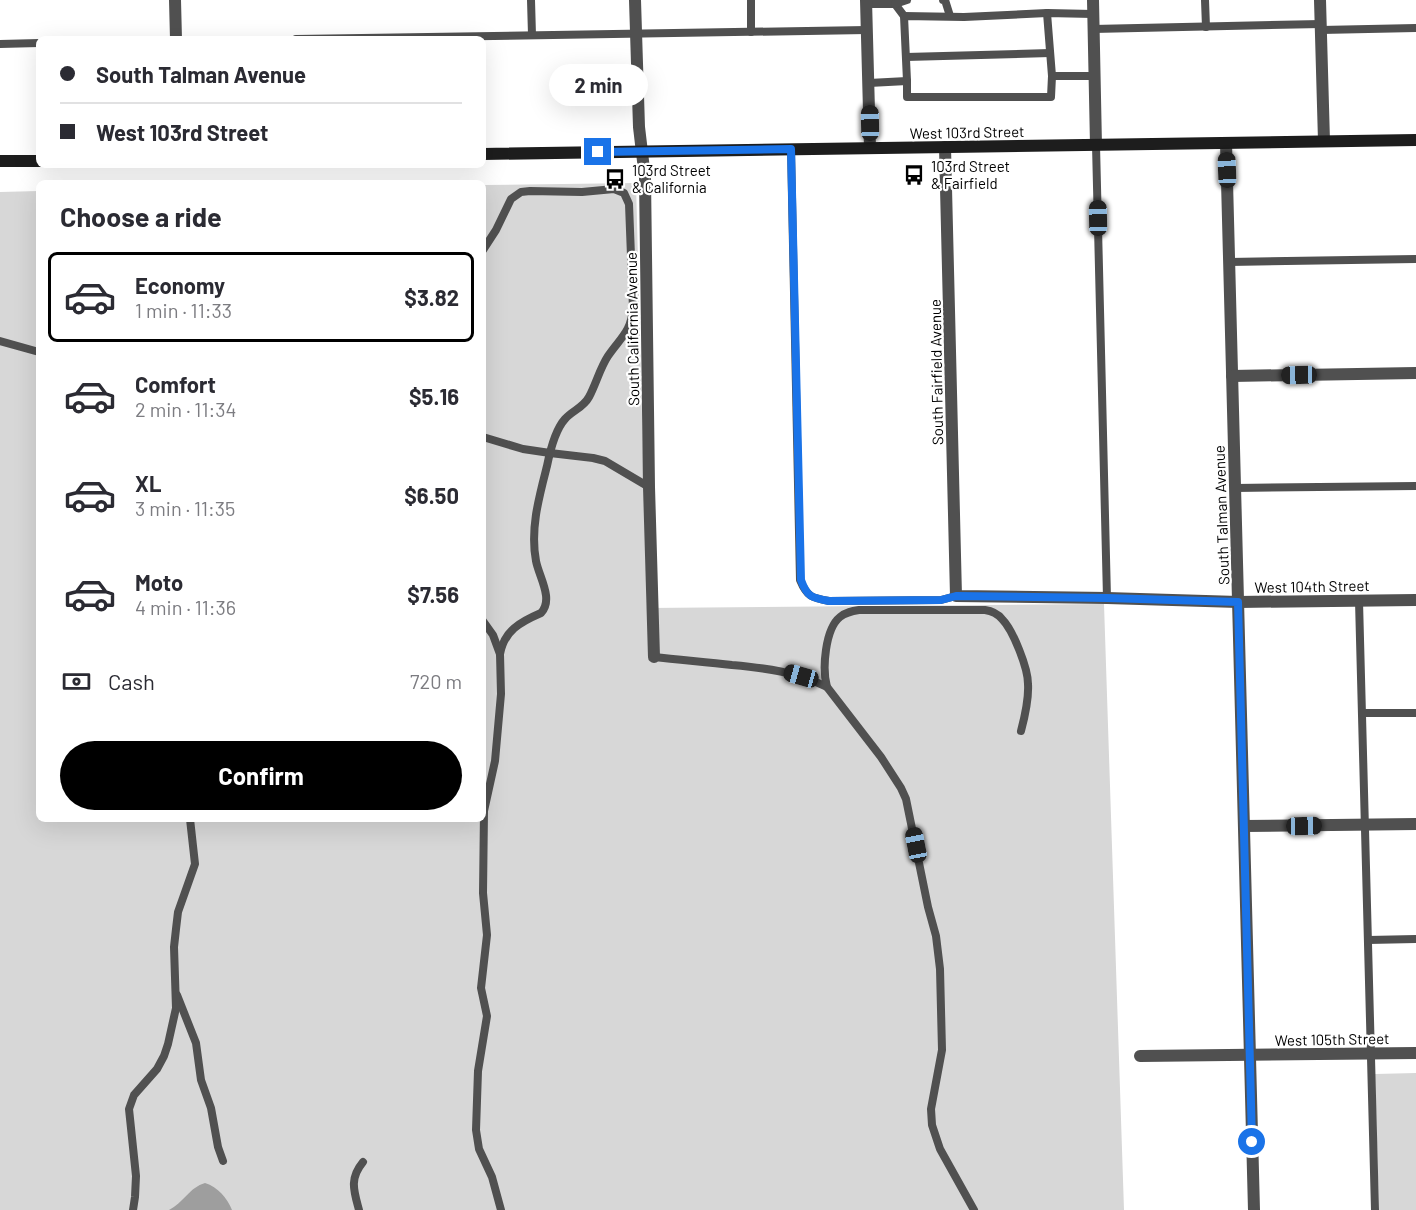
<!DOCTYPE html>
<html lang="en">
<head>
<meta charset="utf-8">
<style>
	body { margin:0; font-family:Barlow,sans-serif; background:#f2f2f3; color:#2b2b33; height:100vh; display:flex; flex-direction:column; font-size:22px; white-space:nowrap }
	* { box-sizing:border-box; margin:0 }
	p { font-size:20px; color:#7c7c81 }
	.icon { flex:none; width:33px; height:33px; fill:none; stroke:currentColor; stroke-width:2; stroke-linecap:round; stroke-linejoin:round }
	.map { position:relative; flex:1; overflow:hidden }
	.details { position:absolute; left:36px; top:180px; width:450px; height:642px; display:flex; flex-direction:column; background:#fff; border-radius:9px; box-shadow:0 6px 24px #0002 }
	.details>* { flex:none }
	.top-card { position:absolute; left:36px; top:36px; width:450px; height:132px; border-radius:9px; box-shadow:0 6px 24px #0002; display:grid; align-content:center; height:132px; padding:0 24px; background:#fff }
	.end { position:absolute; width:27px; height:27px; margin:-14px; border:8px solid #1a73e8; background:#fff; box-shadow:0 0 0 3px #fff }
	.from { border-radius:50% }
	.bubble { position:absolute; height:42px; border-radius:21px; background:#fff; box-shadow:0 6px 24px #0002; font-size:20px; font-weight:700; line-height:42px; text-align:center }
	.car { position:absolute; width:18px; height:36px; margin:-18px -9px; border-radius:8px; box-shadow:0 0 4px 2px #0007; background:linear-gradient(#222 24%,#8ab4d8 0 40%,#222 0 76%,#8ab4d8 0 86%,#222 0) }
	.top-card b { display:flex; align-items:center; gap:21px; height:57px; font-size:22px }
	.top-card b+b { border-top:2px solid #e1e1e2 }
	.top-card i { width:15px; height:15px; background:#2b2b33 }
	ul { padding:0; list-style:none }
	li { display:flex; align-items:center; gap:18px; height:90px; margin:0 12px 9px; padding:0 12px; border:3px solid transparent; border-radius:9px }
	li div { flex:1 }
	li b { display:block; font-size:22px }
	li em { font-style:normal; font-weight:700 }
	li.selected { border-color:#000 }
	li>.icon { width:54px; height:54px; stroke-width:1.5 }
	h2 { padding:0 24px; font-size:27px; line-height:72px }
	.pay { display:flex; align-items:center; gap:15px; height:66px; padding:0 24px; font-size:22px }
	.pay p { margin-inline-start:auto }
	.cta { display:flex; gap:12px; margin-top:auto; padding:12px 24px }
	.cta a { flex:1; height:69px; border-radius:36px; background:#000; color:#fff; font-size:24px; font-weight:700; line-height:69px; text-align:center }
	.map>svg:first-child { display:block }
</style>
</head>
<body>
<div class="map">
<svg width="1416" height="1210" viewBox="0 0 1416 1210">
	<rect width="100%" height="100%" fill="#fff"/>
	<!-- green -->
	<g fill="#d7d7d7">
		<path d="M 636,183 L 647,608 L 1104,604 L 1124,1210 L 0,1210 L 0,192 L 39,191 L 39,819 L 483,819 L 483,185 Z"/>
		<path d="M 1416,1073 L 1416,1210 L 1379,1210 L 1375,1074 Z"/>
	</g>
	<!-- water -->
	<path fill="#9e9e9e" d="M 205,1183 C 218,1187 227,1198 232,1210 L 169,1210 C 183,1203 190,1187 205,1183 Z"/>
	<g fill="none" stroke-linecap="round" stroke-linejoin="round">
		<!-- lane -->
		<g stroke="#505050" stroke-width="8">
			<path d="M 531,0 L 532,35"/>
			<path d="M 751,0 L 751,32"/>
			<path d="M 943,0 L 945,0 L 950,16"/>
			<path d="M 1205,0 L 1206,27"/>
			<path d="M 866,4 L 895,4 L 904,16"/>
			<path d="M 895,4 L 907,0"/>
			<path d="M 1093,29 L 1321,24"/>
			<path d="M 1321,30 L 1416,28"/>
			<path d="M 296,39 L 867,30"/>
			<path d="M 0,44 L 39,43"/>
			<path d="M 906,57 L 1050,53"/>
			<path d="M 1052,76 L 1047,13 L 1093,14"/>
			<path d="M 907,81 L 904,16 L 964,17 L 1047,13"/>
			<path d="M 869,83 L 907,81 L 907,97 L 1051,97 L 1052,76 L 1095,76"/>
			<path d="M 1096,145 L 1107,598"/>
			<path d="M 791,149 L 800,580 C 807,597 812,598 829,601 L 941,600 L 956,596"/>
			<path d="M 483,250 L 496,230 L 511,199 L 521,192 L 530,191 L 582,192 L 614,189 L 624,193 L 629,204 L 633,308 C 631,332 621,337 608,356 C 600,368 596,384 589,397 C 583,408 573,410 565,419 C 555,430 550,451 547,466 C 539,497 530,529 536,561 C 539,577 554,599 541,613 C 520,622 504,631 500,654"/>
			<path d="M 1229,262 L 1416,259"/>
			<path d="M 0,341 L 39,352"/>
			<path d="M 483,437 L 523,449 L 550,453 L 593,458 L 605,461 L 649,487"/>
			<path d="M 1235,488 L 1416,486"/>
			<path d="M 1359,601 L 1375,1210"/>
			<path d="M 483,621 L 493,635 L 500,654 L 501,694 L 495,761 L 484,811 L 483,893 L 487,935 L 481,988 L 487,1016 L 478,1071 L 476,1130 L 479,1149 L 492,1177 L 501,1210"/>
			<path d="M 654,657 C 680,660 706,662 732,665 C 765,668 797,672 827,687"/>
			<path d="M 1362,713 L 1416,713"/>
			<path d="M 1368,940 L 1416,939"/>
			<path d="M 177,995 L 196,1043 L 201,1080 L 211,1108 L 218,1147 L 223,1161"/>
			<path d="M 133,1210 L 135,1197 L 136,1176 L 129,1109 L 134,1095 L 157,1069 L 164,1056 L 168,1044 L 176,1008 L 174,947 L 176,929 L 178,912 L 195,864 L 190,819"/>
			<path d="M 359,1210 C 354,1191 349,1179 363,1162"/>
			<path d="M 974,1210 L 940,1149 L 932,1125 L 931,1109 L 942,1050 L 940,969 L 936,936 L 928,907 L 906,799 L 901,788 L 881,757 L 827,687 C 822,669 825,629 840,617 C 846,612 852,611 859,610 L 985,610 C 992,611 997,613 1002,619 C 1013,630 1028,668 1028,684 C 1029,700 1025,716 1021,731"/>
		</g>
		<!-- street -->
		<g stroke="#505050" stroke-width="12">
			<path d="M 175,0 L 176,39"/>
			<path d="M 635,0 L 639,127 L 645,178 L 649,487 L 654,657"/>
			<path d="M 866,0 L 870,148"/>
			<path d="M 1093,0 L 1096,145"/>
			<path d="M 1320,0 L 1324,141"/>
			<path d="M 1226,143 L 1254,1210"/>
			<path d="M 945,147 L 956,596 L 1107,598 L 1238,602 L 1416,600"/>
			<path d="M 1232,376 L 1416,373"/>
			<path d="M 1244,826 L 1416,824"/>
			<path d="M 1140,1056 L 1416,1053"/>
		</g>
		<!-- secondary -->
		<g stroke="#1d1d1d" stroke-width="12">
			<path d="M 483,154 L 1416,140"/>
			<path d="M 0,161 L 39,161"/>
		</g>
	</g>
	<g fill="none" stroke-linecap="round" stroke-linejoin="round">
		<!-- route -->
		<path stroke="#1a73e8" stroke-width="8" d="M 598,152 L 791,149 L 801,580 C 807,597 812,598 829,601 L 941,600 L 956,596 L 1107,598 L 1238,602 L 1252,1142"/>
	</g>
	<!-- icons -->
	<defs>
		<g id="bus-bare" transform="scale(1.62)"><path d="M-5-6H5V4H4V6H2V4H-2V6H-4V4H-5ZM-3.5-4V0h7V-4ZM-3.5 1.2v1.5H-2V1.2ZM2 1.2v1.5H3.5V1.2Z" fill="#000" stroke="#fff" stroke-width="2.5" paint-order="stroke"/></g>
	</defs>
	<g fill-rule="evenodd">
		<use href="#bus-bare" x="914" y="175"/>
		<use href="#bus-bare" x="615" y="179"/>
	</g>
	<g text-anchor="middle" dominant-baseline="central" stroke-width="4.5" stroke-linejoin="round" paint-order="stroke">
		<!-- street labels -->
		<g font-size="15" fill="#000" stroke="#fff">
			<text transform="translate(967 132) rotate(-1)">West 103rd Street</text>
			<text transform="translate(632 329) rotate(-91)">South California Avenue</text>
			<text transform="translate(936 372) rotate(-91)">South Fairfield Avenue</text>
			<text transform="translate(1221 515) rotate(-92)">South Talman Avenue</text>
			<text transform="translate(1312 586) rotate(-1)">West 104th Street</text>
			<text transform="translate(1332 1039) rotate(-1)">West 105th Street</text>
		</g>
		<!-- poi labels -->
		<g font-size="15" fill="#000" stroke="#fff" text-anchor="start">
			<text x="931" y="166">103rd Street<tspan x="931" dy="17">&amp; Fairfield</tspan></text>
			<text x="632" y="170">103rd Street<tspan x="632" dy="17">&amp; California</tspan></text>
		</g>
	</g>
</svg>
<i class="end from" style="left:1252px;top:1142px"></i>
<i class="end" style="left:598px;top:152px"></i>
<div class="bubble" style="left:549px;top:64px;width:99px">2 min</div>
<i class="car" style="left:870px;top:123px;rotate:359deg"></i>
<i class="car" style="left:1227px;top:170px;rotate:358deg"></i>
<i class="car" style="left:1098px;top:218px;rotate:359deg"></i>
<i class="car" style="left:1299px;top:375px;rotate:269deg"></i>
<i class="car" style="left:801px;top:676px;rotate:286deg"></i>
<i class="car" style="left:1304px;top:826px;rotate:89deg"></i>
<i class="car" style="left:916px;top:845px;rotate:349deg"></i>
<div class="top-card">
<b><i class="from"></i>South Talman Avenue</b>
<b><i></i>West 103rd Street</b>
</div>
<section class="details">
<h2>Choose a ride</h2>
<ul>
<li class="selected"><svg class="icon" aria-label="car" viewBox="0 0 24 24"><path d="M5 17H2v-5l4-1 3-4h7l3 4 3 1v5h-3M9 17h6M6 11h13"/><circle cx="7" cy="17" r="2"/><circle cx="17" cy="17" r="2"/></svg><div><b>Economy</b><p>1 min · 11:33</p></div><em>$3.82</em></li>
<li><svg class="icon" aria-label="car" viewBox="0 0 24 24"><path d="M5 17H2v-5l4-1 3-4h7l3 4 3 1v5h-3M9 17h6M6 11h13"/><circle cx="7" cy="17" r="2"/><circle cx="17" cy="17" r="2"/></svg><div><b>Comfort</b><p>2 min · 11:34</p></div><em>$5.16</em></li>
<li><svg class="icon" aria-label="car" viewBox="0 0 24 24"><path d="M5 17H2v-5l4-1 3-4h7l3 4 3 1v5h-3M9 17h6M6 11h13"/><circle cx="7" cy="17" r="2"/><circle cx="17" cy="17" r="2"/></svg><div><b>XL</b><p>3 min · 11:35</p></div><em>$6.50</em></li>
<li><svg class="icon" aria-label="car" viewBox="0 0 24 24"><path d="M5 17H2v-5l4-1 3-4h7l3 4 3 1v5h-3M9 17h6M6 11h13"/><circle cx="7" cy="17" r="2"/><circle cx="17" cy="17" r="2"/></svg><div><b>Moto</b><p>4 min · 11:36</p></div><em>$7.56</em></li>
</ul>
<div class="pay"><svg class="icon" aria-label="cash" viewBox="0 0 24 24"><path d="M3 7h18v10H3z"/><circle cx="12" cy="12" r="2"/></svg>Cash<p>720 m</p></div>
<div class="cta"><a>Confirm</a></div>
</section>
</div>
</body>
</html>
